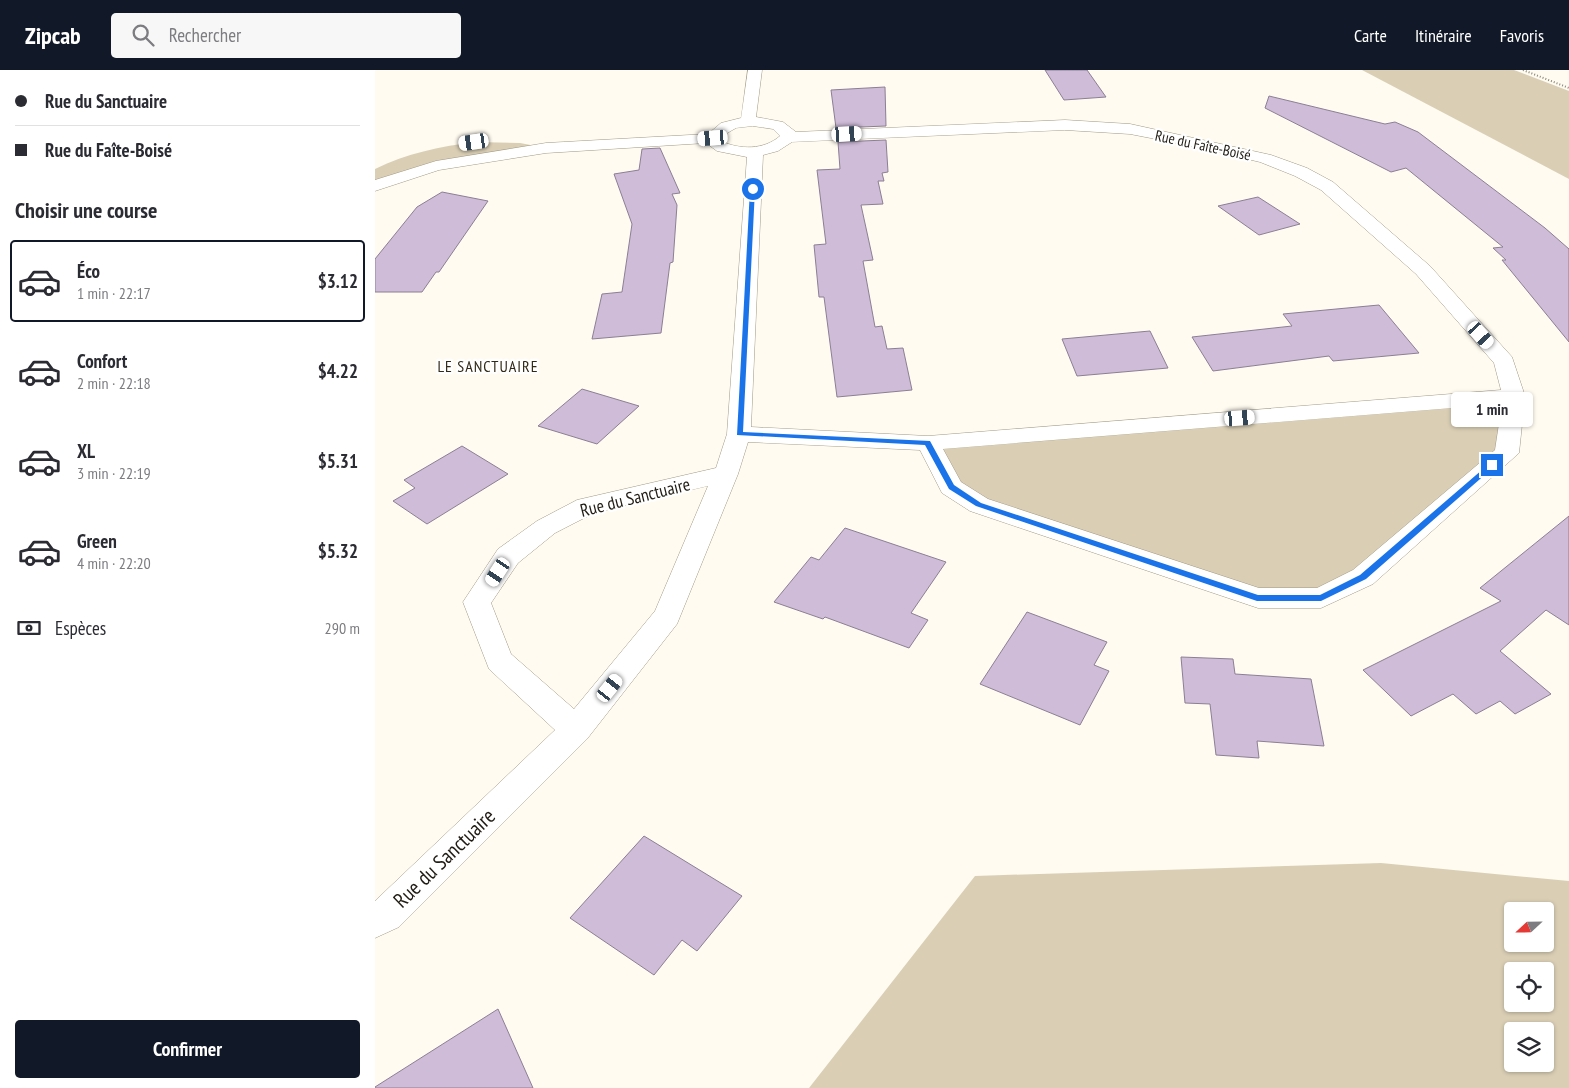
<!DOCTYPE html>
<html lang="fr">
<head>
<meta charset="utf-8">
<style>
	body { margin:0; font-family:"PT Sans Narrow",sans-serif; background:#f7f7f7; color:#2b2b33; height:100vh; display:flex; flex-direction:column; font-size:19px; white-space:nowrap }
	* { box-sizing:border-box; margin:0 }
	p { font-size:16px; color:#7c7c81 }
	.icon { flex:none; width:28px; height:28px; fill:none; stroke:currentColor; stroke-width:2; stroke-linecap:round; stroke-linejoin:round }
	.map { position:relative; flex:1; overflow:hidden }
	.side { display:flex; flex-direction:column; background:#fff; width:375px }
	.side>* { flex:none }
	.guide { display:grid; align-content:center; height:110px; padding:0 15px; background:#fff }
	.needle { width:32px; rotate:248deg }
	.controls { position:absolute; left:1129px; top:832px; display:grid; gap:10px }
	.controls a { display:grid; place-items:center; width:50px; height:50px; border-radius:5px; background:#fff; box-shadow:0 1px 4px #0004; font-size:25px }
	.end { position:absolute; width:22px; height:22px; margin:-11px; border:6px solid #1a73e8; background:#fff; box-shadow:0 0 0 2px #fff }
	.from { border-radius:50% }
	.bubble { position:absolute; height:35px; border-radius:5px; background:#fff; box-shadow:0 1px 4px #0004; font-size:16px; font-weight:800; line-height:35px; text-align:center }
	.car { position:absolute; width:15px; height:30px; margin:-15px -8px; border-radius:6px; box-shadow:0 0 4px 1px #0007; background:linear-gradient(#fff 24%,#345 0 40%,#fff 0 76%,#345 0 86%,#fff 0) }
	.guide b { display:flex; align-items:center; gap:18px; height:48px; font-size:19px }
	.guide b+b { border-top:1px solid #e1e1e2 }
	.guide i { width:12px; height:12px; background:#2b2b33 }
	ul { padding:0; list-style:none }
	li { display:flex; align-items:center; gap:15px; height:82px; margin:0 10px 8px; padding:0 5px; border:2px solid transparent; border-radius:5px }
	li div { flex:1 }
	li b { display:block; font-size:19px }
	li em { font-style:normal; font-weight:800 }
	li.selected { border-color:#111827 }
	li>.icon { width:45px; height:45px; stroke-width:1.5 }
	h2 { padding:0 15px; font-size:22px; line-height:60px }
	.pay { display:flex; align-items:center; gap:12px; height:55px; padding:0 15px; font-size:19px }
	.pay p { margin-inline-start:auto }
	.action { display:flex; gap:10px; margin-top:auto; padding:10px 15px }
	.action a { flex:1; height:58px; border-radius:5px; background:#111827; color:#fff; font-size:20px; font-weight:800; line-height:58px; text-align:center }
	header { display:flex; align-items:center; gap:30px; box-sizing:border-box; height:70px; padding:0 25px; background:#111827; color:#fff }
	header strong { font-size:24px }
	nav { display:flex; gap:28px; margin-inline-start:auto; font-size:18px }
	.search { width:350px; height:45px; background:#f7f7f7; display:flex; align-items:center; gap:12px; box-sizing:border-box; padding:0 18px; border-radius:5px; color:#7c7c81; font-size:19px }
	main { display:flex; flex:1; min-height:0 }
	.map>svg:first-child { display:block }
</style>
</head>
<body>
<header>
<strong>Zipcab</strong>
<div class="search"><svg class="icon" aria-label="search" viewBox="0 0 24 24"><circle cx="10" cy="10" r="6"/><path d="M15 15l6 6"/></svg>Rechercher</div>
<nav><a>Carte</a><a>Itinéraire</a><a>Favoris</a></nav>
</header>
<main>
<section class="side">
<div class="guide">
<b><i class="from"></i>Rue du Sanctuaire</b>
<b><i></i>Rue du Faîte-Boisé</b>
</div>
<h2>Choisir une course</h2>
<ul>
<li class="selected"><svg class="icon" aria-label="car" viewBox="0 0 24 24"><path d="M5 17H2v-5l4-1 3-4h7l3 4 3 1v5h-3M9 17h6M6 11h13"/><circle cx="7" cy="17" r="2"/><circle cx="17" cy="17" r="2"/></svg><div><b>Éco</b><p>1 min · 22:17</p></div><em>$3.12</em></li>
<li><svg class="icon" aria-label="car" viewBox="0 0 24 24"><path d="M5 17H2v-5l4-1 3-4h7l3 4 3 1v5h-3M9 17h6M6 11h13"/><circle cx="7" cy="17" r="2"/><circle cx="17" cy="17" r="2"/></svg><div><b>Confort</b><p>2 min · 22:18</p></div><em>$4.22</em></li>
<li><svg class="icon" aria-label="car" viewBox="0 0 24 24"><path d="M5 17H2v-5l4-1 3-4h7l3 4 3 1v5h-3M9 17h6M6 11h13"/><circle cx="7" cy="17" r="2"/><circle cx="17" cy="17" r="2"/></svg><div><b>XL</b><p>3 min · 22:19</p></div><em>$5.31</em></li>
<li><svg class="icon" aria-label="car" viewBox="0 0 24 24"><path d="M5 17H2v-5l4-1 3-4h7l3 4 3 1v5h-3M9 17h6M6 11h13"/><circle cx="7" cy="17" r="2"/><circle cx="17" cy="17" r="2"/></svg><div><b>Green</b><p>4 min · 22:20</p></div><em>$5.32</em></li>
</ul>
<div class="pay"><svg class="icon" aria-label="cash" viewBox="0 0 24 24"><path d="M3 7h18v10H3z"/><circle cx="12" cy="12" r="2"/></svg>Espèces<p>290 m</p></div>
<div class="action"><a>Confirmer</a></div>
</section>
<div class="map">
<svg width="1194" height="1018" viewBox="0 0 1194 1018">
	<rect width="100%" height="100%" fill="#fffbf1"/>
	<!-- green -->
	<g fill="#dacfb5" fill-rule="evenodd">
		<path d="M 987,0 L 1139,0 L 1194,21 L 1194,109 Z"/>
		<path d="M 99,72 L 145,73 L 171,78 L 61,96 L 0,116 L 0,99 C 32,83 64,77 99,72 Z"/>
		<path d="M 1139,326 L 1132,383 L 946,528 L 883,528 L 604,435 L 553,373 Z"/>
		<path d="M 1006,793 L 1194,811 L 1194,1018 L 434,1018 L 600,806 ZM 1138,841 L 1170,841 L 1170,874 L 1138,874 ZM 1138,901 L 1170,901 L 1170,934 L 1138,934 ZM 1138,961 L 1170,961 L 1170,994 L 1138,994 Z"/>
	</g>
	<!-- building -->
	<g fill="#cfbcd9" stroke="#8c7f93">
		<path d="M 670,0 L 712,0 L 731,27 L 689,30 Z"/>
		<path d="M 510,17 L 511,56 L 461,58 L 456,20 Z"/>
		<path d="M 894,26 L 1010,54 L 1020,52 L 1043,62 L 1170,158 L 1194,179 L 1194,272 L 1127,190 L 1131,190 L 1118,178 L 1128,177 L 1031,98 L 1016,102 L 890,38 Z"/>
		<path d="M 511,70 L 513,102 L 507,103 L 509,111 L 503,111 L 508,134 L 486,135 L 498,190 L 488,191 L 500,257 L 507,256 L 512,279 L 528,278 L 537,320 L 462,327 L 449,227 L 444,227 L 439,175 L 451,174 L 442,100 L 465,99 L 463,72 Z"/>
		<path d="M 285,78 L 305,123 L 297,124 L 302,135 L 298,192 L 295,193 L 286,263 L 217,269 L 227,224 L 247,222 L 257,154 L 239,104 L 264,100 L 267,79 Z"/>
		<path d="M 67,122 L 113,131 L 64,202 L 61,202 L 47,222 L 0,222 L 0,189 L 42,137 Z"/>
		<path d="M 883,127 L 925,154 L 884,165 L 843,136 Z"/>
		<path d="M 1004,235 L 1044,283 L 958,291 L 954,286 L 838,301 L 817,267 L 917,256 L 908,244 Z"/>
		<path d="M 775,261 L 793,298 L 702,306 L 687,269 Z"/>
		<path d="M 207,319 L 264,336 L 222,374 L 163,356 Z"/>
		<path d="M 87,376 L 133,404 L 52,454 L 18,431 L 40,418 L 29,410 Z"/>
		<path d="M 1194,446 L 1194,555 L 1171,540 L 1125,581 L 1176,624 L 1140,644 L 1125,631 L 1101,644 L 1078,624 L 1036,646 L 988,600 L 1126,531 L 1105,518 Z"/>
		<path d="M 470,458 L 571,492 L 536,543 L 553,550 L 534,578 L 450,547 L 448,549 L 399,532 L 436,487 L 444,490 Z"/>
		<path d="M 652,542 L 732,572 L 719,595 L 734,601 L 705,655 L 605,614 Z"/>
		<path d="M 806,587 L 858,589 L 860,604 L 936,609 L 949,676 L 882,671 L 884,688 L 841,685 L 835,634 L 810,633 Z"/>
		<path d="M 269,766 L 367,826 L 322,881 L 307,870 L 279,905 L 195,848 Z"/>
		<path d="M 123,939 L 158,1018 L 0,1018 L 0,1017 Z"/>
	</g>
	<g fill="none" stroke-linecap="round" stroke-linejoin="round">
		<!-- minor casing -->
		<g stroke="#a29983" stroke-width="1">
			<path id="minor" d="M 373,0 L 387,0 L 381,47 L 408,52 L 421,62 L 690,50 L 755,54 L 896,85 L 932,98 L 958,112 L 1055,196 L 1137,287 L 1150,326 L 1144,383 L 998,514 L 946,538 L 883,538 L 595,441 L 567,423 L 545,380 L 373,372 L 363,404 L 302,554 L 212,669 L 24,857 L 0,868 L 0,831 L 180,660 L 114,599 L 88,532 L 123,479 L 162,451 L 202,430 L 341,398 L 352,364 L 372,87 L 342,81 L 331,73 L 171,83 L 64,100 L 0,121 L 0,110 L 61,91 L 171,73 L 333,64 L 346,53 L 366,48 ZM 378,56 L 398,59 L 405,66 C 389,80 365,80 346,71 L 347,66 L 361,58 ZM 690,60 L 755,64 L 822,77 L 885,92 L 920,106 L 946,120 L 1041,204 L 1119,293 L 1126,320 L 553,366 L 376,357 L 388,85 L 403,81 L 417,72 ZM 1127,334 L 1120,380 L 978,500 L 942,518 L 884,518 L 613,429 L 586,412 L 568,379 ZM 333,416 L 280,541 L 199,639 L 136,584 L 116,533 L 143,493 L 180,463 L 219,443 Z"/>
		</g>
		<!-- path -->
		<path stroke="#8c887f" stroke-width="2" stroke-dasharray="1 2" stroke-linecap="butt" d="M 1148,0 L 1194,18"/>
		<!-- minor -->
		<use href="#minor" fill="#fff" fill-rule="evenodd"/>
	</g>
	<!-- route -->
	<path fill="#1a73e8" d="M 378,117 L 380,119 L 368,362 L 555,371 L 579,415 L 606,433 L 883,525 L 945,525 L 985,505 L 1115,393 L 1121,395 L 991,509 L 946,531 L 882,531 L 601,436 L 574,419 L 550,375 L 362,365 L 375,119 Z"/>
	<g text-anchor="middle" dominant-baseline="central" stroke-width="4.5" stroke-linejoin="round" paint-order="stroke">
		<!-- far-street labels -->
		<g font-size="15" fill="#201c14" stroke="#fff">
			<text transform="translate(828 75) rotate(12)">Rue du Faîte-Boisé</text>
		</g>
		<!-- far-neighbourhood labels -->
		<g font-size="16" letter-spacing="1" fill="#312916" stroke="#fff">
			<text x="113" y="296">LE SANCTUAIRE</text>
		</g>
		<!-- street labels -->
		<g font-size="18" fill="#201c14" stroke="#fff">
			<text transform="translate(260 427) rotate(-14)">Rue du Sanctuaire</text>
		</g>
		<!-- near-street labels -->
		<g font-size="21" fill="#201c14" stroke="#fff">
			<text transform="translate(69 788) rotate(-44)">Rue du Sanctuaire</text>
		</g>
	</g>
</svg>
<div class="controls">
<a><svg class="needle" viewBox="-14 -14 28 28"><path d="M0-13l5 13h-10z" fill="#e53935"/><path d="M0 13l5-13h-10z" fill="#7c7c81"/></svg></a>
<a><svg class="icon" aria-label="locate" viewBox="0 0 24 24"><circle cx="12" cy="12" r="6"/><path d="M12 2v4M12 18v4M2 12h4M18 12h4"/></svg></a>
<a><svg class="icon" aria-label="layers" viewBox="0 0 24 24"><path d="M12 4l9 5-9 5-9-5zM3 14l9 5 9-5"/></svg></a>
</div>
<i class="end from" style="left:378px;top:119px"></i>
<i class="end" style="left:1117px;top:395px"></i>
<div class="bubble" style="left:1076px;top:322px;width:82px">1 min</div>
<i class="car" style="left:472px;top:64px;rotate:87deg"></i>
<i class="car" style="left:338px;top:68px;rotate:266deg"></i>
<i class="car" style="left:99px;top:72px;rotate:262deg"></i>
<i class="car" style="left:1106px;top:265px;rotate:138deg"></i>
<i class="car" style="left:865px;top:348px;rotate:85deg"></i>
<i class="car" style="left:123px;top:502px;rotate:213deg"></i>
<i class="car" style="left:235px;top:618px;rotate:39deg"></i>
</div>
</main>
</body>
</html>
